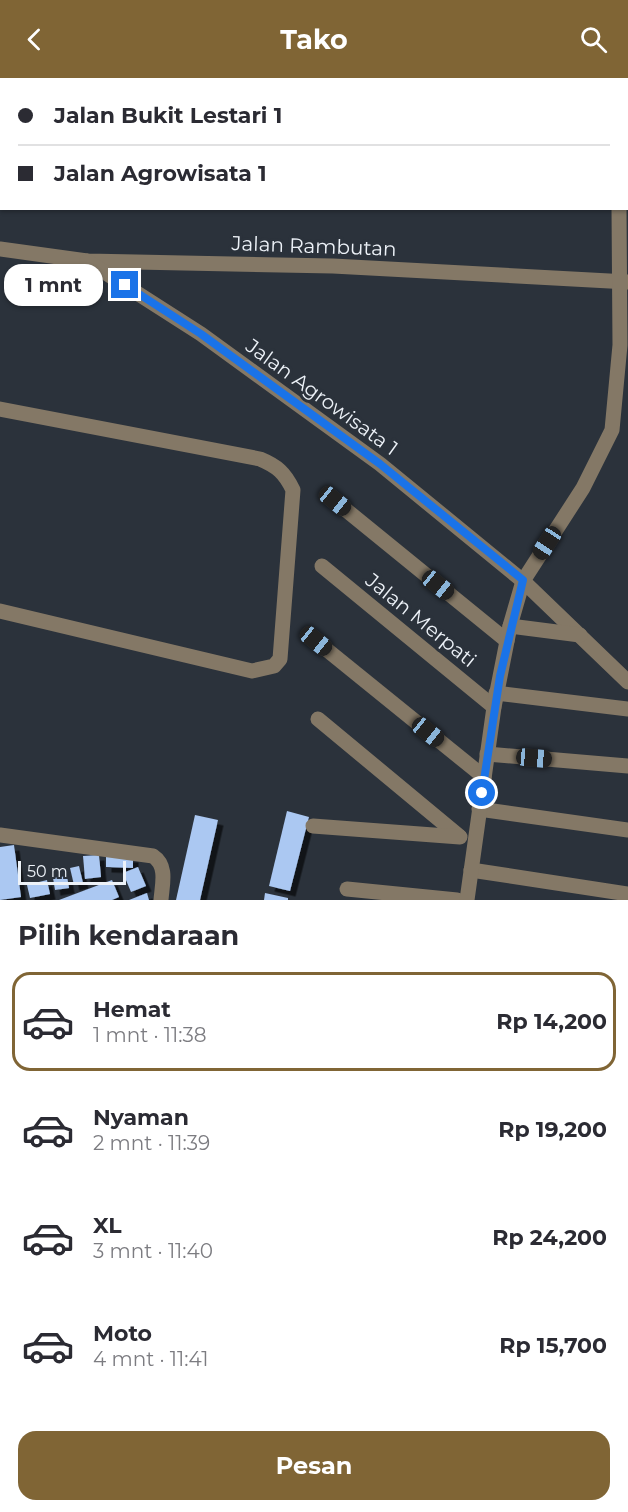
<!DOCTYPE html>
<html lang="id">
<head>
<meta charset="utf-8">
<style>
	body { margin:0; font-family:Montserrat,sans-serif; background:#f7f7f7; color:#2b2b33; height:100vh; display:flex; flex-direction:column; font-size:22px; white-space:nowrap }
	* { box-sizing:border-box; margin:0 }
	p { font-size:20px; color:#7c7c81 }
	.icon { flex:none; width:33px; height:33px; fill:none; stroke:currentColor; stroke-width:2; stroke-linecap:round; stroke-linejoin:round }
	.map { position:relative; height:822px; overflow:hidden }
	.sheet { display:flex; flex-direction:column; background:#fff; flex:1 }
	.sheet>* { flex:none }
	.top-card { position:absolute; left:0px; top:0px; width:628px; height:132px; box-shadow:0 2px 4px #0004; display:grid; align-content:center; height:132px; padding:0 18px; background:#fff }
	.scale { position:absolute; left:18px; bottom:15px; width:108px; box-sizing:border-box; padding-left:6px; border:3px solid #edf2f8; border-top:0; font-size:16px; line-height:21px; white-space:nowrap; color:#edf2f8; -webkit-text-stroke:4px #2b323b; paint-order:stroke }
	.end { position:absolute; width:27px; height:27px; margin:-14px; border:8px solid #1a73e8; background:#fff; box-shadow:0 0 0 3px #fff }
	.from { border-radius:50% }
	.bubble { position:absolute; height:42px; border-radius:18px; background:#fff; box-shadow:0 2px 4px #0004; font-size:20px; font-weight:700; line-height:42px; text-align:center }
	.car { position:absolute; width:18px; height:36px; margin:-18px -9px; border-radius:8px; box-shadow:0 0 4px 2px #0007; background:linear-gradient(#222 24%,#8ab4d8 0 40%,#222 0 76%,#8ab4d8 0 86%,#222 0) }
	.top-card b { display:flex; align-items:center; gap:21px; height:57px; font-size:22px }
	.top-card b+b { border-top:2px solid #e1e1e2 }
	.top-card i { width:15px; height:15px; background:#2b2b33 }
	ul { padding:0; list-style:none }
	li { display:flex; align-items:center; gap:18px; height:99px; margin:0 12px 9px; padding:0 6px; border:3px solid transparent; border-radius:18px }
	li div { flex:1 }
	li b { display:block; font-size:22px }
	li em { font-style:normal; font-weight:700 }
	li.active { border-color:#806535 }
	li>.icon { width:54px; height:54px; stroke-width:1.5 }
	h2 { padding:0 18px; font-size:27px; line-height:72px }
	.action { display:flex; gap:12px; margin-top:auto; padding:12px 18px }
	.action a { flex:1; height:69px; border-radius:18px; background:#806535; color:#fff; font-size:24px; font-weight:700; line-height:69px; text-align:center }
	header { display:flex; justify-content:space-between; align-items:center; height:78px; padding:0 18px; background:#806535; color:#fff; font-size:27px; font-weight:700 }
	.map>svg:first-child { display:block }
</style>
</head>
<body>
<header><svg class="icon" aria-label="back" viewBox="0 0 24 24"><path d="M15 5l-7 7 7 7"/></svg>Tako<svg class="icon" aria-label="search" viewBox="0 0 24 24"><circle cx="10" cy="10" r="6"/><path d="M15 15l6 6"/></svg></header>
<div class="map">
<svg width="628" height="822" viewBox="0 0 628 822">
	<defs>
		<filter id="shadow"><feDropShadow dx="5.5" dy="5.5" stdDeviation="0" flood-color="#0009"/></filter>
	</defs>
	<rect width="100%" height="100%" fill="#2b323b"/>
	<!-- building -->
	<g fill="#abc8f2" filter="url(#shadow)">
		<path d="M 287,733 L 309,739 L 290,813 L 269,808 Z"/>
		<path d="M 195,737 L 218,742 L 200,822 L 176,822 Z"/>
		<path d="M 14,767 L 21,819 L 0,822 L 0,769 Z"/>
		<path d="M 99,777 L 101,799 L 85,801 L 83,778 Z"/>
		<path d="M 106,778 L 133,779 L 133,790 L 106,789 Z"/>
		<path d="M 79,788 L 83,805 L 74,807 L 70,790 Z"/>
		<path d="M 138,789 L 146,808 L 131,814 L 123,795 Z"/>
		<path d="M 67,798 L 69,810 L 55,812 L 53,800 Z"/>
		<path d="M 47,802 L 50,816 L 30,820 L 27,807 Z"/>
		<path d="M 112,802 L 119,819 L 112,822 L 59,822 Z"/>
		<path d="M 147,815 L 149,822 L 129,822 Z"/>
		<path d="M 265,815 L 288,820 L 288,822 L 264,822 Z"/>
	</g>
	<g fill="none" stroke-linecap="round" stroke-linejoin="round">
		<!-- minor -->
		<g stroke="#847866" stroke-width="15">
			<path d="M 601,0 L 602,2"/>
			<path d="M 201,2 L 202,0"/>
			<path d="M 0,171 L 87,183 L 333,188 L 628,204"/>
			<path d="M 87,183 L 201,256 L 380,386 L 523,503 L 628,604"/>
			<path d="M 0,331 L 260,381 C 277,388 285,395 293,412 L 280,581 L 274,588 L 252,593 L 0,533"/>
			<path d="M 335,423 L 507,563"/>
			<path d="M 322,488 L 494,629"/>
			<path d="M 510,548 L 580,557"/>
			<path d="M 316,563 L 484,699"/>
			<path d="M 496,615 L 628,631"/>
			<path d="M 318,641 L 459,758"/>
			<path d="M 487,676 L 628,688"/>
			<path d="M 479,731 L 628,752"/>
			<path d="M 313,748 L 460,759"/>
			<path d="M 0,757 L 153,778 C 168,788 162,807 161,822"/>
			<path d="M 471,792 L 628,816"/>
			<path d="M 347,811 L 457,822"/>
			<path d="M 467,822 L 494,629 L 510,548 L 523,503 L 583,410 L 612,352 L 620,267 L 619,130"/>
		</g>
	</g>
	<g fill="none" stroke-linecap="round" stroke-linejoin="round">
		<!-- route -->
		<path stroke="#1a73e8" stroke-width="8" d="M 125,207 L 201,256 L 380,386 L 523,502 L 500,598 L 482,715"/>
	</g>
	<g text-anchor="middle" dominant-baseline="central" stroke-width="6" stroke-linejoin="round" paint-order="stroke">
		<!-- street labels -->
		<g font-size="20" fill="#edf2f8" stroke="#2b323b">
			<text transform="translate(314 168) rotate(2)">Jalan Rambutan</text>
			<text transform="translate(322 319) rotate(36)">Jalan Agrowisata 1</text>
			<text transform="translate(421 542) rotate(39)">Jalan Merpati</text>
		</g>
	</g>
</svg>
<div class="scale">50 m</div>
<i class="end from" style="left:482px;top:715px"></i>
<i class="end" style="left:125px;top:207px"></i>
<div class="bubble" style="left:4px;top:186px;width:99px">1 mnt</div>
<i class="car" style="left:335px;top:423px;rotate:129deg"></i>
<i class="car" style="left:547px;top:465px;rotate:213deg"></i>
<i class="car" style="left:438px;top:507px;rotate:129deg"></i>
<i class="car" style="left:316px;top:563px;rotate:129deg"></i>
<i class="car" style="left:428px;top:654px;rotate:129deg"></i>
<i class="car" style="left:534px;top:680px;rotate:95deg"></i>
<div class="top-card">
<b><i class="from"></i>Jalan Bukit Lestari 1</b>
<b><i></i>Jalan Agrowisata 1</b>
</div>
</div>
<section class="sheet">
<h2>Pilih kendaraan</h2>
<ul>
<li class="active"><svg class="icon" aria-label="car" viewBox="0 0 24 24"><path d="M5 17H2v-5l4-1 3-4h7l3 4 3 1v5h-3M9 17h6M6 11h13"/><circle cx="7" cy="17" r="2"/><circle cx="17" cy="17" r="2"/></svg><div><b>Hemat</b><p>1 mnt · 11:38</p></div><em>Rp 14,200</em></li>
<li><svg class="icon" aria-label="car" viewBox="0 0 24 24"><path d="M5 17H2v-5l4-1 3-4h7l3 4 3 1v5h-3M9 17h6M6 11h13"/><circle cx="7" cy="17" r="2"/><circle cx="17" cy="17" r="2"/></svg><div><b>Nyaman</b><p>2 mnt · 11:39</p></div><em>Rp 19,200</em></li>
<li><svg class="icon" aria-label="car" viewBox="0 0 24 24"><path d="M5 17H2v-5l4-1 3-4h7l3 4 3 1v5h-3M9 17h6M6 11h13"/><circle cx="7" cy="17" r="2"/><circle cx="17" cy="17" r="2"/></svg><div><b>XL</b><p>3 mnt · 11:40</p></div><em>Rp 24,200</em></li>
<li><svg class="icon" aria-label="car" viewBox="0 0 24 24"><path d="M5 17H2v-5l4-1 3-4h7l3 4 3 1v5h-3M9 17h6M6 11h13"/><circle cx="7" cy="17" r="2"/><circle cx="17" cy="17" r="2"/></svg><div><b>Moto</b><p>4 mnt · 11:41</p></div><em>Rp 15,700</em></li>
</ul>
<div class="action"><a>Pesan</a></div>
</section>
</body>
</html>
